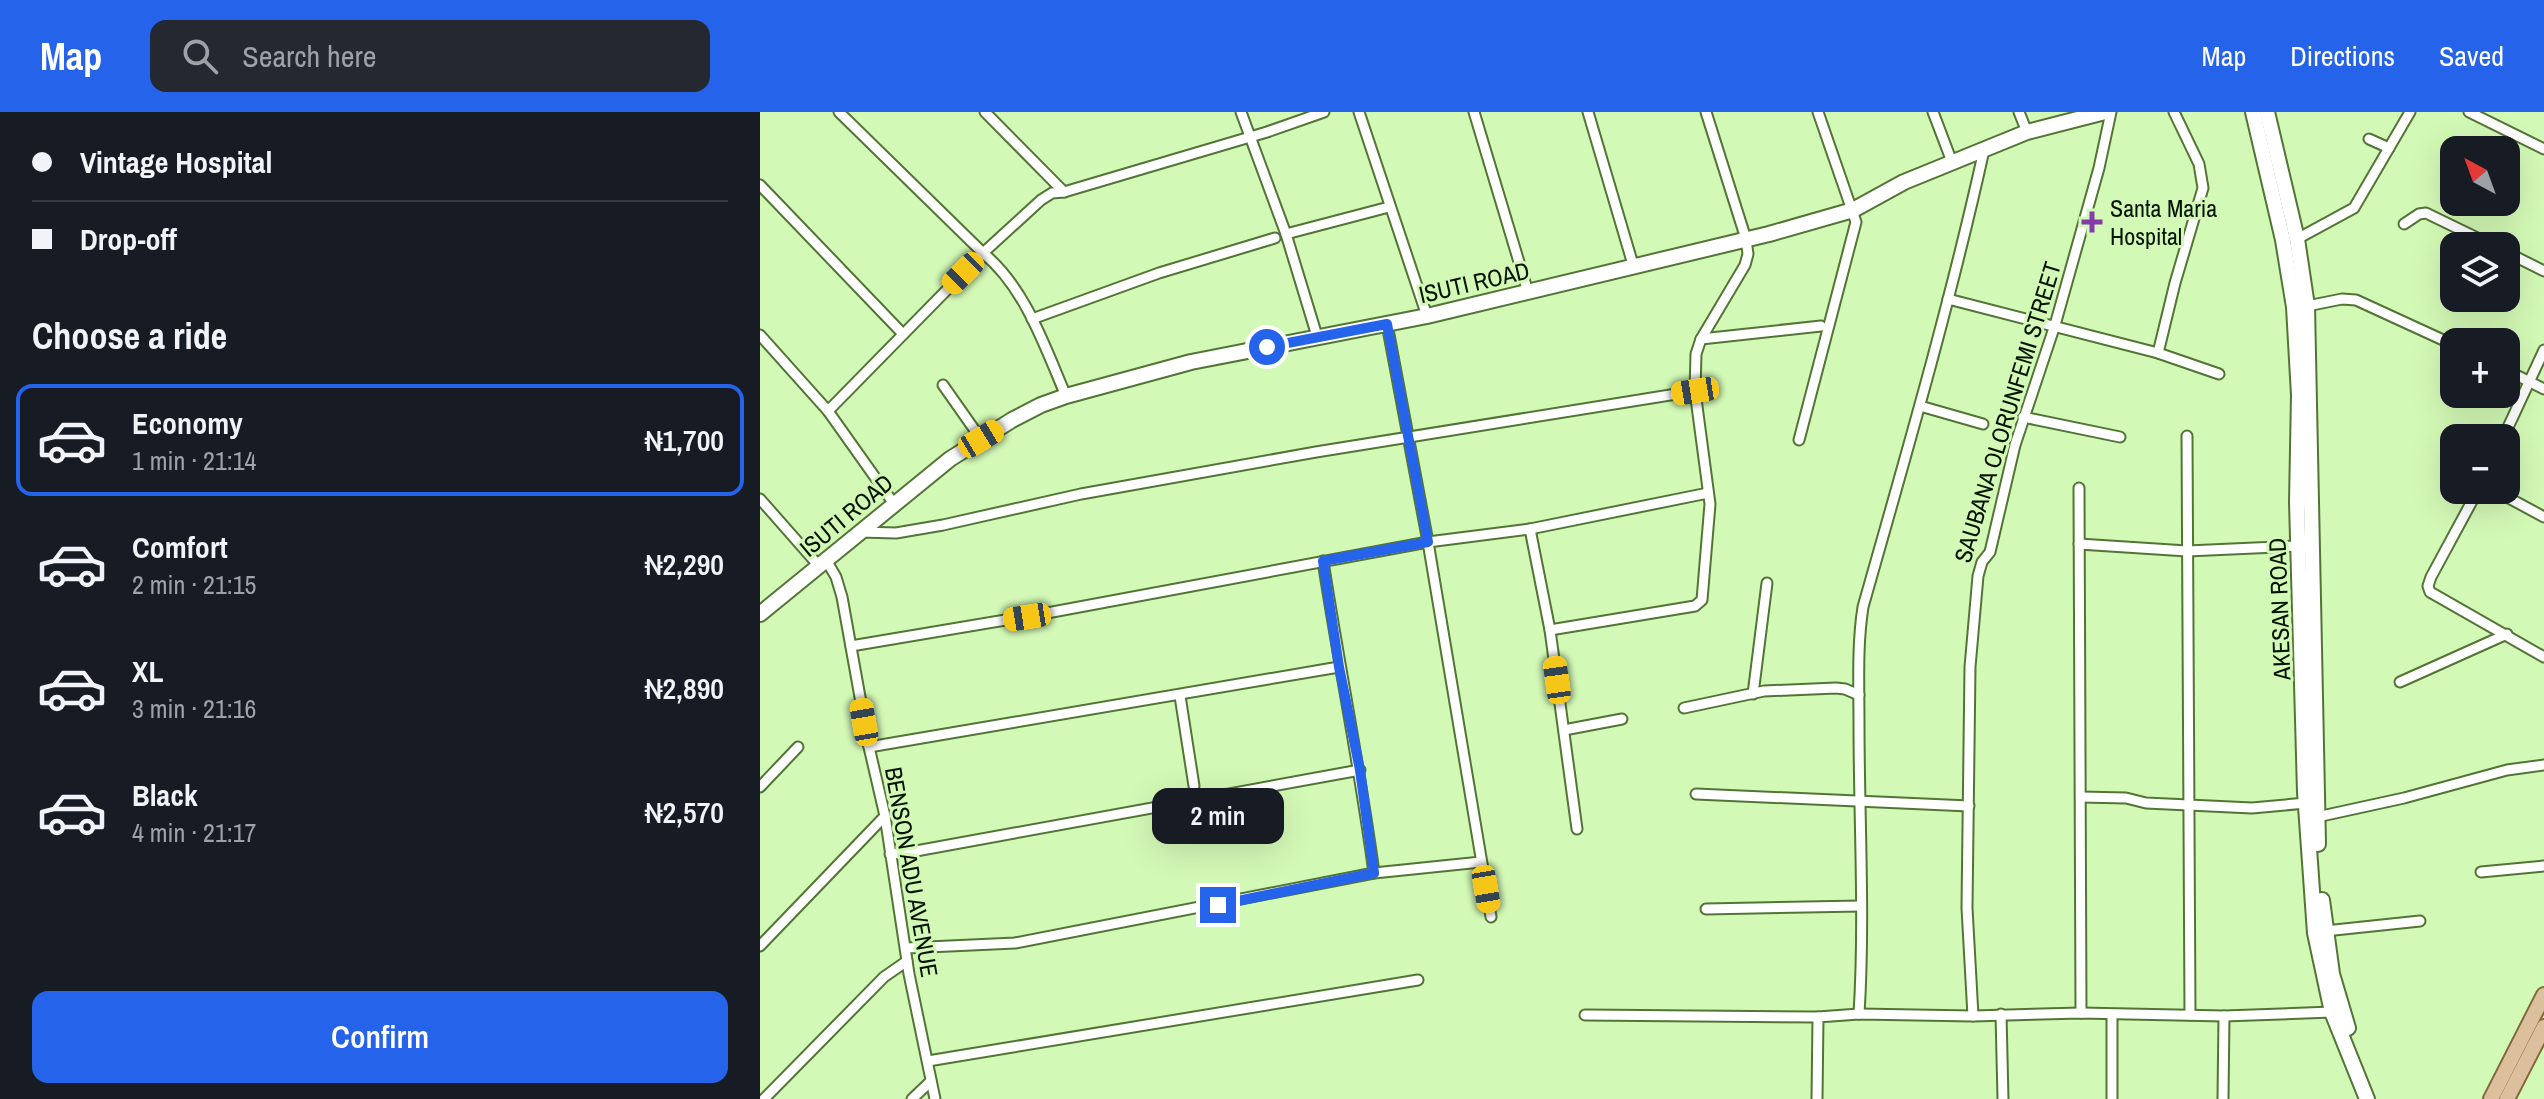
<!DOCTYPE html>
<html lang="en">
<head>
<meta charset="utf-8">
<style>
	body { margin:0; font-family:"Archivo Narrow",sans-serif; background:#242831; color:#f1f3f6; height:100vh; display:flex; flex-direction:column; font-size:30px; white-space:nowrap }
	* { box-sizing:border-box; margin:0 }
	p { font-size:26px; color:#9ea1a6 }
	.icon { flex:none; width:44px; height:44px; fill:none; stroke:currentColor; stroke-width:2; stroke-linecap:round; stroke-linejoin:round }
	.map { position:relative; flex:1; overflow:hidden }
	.drawer { display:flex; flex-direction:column; background:#171b24; width:760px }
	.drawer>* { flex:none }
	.banner { display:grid; align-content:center; height:176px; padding:0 32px; background:#171b24 }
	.needle { width:52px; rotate:319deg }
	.fabs { position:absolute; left:1680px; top:24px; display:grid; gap:16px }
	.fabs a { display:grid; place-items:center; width:80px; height:80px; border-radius:16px; background:#171b24; box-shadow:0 8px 32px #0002; font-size:40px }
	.end { position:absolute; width:36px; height:36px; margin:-18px; border:10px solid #2563eb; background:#fff; box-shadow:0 0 0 4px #fff }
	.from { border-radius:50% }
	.bubble { position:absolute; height:56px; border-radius:16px; background:#171b24; box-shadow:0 8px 32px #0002; font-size:26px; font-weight:600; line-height:56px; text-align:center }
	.car { position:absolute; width:24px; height:48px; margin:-24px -12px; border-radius:10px; box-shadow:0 0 6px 2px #0007; background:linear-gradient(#f5c518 24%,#345 0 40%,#f5c518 0 76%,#345 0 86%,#f5c518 0) }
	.banner b { display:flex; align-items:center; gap:28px; height:76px; font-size:30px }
	.banner b+b { border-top:2px solid #363941 }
	.banner i { width:20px; height:20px; background:#f1f3f6 }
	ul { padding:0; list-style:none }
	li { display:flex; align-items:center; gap:24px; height:112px; margin:0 16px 12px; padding:0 16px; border:4px solid transparent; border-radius:16px }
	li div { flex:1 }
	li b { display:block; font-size:30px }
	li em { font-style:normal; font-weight:600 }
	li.on { border-color:#2563eb }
	li>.icon { width:72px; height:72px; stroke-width:1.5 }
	h2 { padding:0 32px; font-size:36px; line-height:96px }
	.button { display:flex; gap:16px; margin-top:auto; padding:16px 32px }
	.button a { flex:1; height:92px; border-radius:16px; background:#2563eb; color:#fff; font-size:32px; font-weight:600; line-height:92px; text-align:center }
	header { display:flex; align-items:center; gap:48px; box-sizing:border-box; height:112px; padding:0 40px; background:#2563eb; color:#fff }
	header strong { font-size:38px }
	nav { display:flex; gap:44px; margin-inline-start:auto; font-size:28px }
	.search { width:560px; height:72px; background:#242831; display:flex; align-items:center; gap:20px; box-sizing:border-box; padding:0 28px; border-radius:16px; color:#9ea1a6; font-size:30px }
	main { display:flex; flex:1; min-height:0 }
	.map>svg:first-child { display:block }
</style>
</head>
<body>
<header>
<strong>Map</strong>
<div class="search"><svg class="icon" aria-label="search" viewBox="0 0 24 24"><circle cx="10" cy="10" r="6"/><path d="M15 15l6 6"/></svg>Search here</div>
<nav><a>Map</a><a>Directions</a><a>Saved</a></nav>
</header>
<main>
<section class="drawer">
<div class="banner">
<b><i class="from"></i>Vintage Hospital</b>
<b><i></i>Drop-off</b>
</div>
<h2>Choose a ride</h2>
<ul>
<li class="on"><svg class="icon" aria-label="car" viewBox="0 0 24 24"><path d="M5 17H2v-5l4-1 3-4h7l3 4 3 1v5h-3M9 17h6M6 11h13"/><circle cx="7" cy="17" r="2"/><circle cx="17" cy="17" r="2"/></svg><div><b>Economy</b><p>1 min · 21:14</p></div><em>₦1,700</em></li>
<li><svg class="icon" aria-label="car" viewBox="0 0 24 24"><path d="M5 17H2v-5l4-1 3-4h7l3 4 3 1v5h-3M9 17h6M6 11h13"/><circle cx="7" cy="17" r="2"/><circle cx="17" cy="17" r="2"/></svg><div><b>Comfort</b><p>2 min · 21:15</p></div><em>₦2,290</em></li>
<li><svg class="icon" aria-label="car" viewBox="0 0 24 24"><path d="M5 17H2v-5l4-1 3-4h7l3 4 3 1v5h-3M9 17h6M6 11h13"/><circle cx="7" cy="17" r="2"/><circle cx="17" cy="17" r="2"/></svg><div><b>XL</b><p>3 min · 21:16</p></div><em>₦2,890</em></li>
<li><svg class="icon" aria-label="car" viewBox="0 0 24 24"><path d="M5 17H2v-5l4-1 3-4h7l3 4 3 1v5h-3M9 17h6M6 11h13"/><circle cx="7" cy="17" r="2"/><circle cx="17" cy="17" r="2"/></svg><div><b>Black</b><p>4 min · 21:17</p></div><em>₦2,570</em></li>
</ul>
<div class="button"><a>Confirm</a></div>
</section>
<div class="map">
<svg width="1784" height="987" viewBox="0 0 1784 987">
	<rect width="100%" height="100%" fill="#d3f9b6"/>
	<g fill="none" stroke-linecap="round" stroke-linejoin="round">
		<!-- street casing -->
		<g stroke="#537436" stroke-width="13">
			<g id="street">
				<path d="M 79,0 L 223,141 C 265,175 285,235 306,284"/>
				<path d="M 225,0 L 304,80"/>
				<path d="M 481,0 L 526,122 L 557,224"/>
				<path d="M 599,0 L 667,204"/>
				<path d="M 714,0 L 768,180"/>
				<path d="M 828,0 L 874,156"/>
				<path d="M 1173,0 L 1192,50"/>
				<path d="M 1259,0 L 1267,20"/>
				<path d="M 1709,0 L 1784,37"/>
				<path d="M 1609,27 L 1629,36"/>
				<path d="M 0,73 L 143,222"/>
				<path d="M 1644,112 L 1659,102 L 1666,101 L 1734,134"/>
				<path d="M 526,122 L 629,95"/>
				<path d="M 1537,127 L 1594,96 L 1650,0"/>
				<path d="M 1746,140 L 1784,159"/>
				<path d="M 1188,187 L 1398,241 L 1459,262"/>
				<path d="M 1547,194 L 1582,187 L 1596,188 L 1694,233"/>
				<path d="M 272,207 L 399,161 L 515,126"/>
				<path d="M 627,212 L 668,430 L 731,805"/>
				<path d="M 0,223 L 68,299 L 134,392"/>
				<path d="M 941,227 L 1061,214"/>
				<path d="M 1398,241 L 1415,171 L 1443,76 L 1439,52 L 1414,0"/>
				<path d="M 1746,258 L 1784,277"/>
				<path d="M 183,273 L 221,327"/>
				<path d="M 1160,294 L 1223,312"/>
				<path d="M 68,299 L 223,141 L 281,88 L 292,81 L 304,80 L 507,20 L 564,0"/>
				<path d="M 1263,305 L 1360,325"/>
				<path d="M 1427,324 L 1430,903"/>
				<path d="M 1743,326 L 1784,238"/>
				<path d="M 1039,328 L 1096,110 L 1058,0"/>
				<path d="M 1319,376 L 1321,901"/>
				<path d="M 1718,378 L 1671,465 L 1668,474 L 1670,480 L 1784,545"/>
				<path d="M 1734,378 L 1784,405"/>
				<path d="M 0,387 L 59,454"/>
				<path d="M 770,417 L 790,518 L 817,717"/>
				<path d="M 100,420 L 136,421 L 183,413 L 321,382 L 556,340 L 935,279"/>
				<path d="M 1319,432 L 1427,439 L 1538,434"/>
				<path d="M 66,448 L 76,465 L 82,485 L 109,635 L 125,704 L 149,862 L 175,987"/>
				<path d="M 563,449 C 579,553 600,656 614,761"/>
				<path d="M 790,518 L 935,494 L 942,488 L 950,392 L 935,279 L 936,242 L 941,227 L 985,153 L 988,142 L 986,127 L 946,0"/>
				<path d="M 91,534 L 287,501 L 668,430 L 770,417 L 948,381"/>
				<path d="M 1640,570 L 1747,522"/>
				<path d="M 993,582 L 1007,471"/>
				<path d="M 420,584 L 434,674"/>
				<path d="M 924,596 L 1004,579 L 1076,576 L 1085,577 L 1099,583"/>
				<path d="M 804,618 L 862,607"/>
				<path d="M 109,635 L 579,555"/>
				<path d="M 0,675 L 38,635"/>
				<path d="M 936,682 L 1209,694"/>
				<path d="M 1321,685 L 1366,686 L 1386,691 L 1492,696 L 1546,691"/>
				<path d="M 1557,705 L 1644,686 L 1747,658 L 1784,653"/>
				<path d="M 130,742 L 145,741 L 600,658"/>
				<path d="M 1721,760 L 1784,754"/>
				<path d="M 946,797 L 1101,794"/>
				<path d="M 1565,819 L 1660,809"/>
				<path d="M 0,834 L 125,704"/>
				<path d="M 146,836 L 255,831 L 614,761 L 721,750"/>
				<path d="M 1099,902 C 1105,805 1099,709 1099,612 C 1099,573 1097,533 1103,495 C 1146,343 1190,192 1224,38"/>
				<path d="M 1241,902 L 1243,987"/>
				<path d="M 825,903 L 1058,905"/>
				<path d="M 1213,904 L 1207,796 L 1210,555 L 1218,464 L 1222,450 L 1230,440 L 1255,333 L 1295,213 L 1339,56 L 1351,0"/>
				<path d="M 168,949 L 658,868"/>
				<path d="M 4,987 L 124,865 L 147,849"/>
				<path d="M 152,987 L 171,969"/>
				<path d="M 1057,987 L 1058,905 L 1099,902 L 1213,904 L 1321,901 L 1464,904 L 1572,900"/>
				<path d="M 1352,987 L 1352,903"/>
				<path d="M 1463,987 L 1464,904"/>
			</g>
		</g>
		<!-- secondary casing -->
		<g stroke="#537436" stroke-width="18">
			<g id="secondary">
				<path d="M 1493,0 L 1523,128 L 1534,195 L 1539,283 L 1537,390 L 1545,680 L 1555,821 L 1572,900 L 1607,987"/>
				<path d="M 1507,0 L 1537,127 L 1547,194 L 1558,732"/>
				<path d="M 0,502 L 190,347 L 252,308 L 281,293 L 306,284 L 431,250 L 667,204 L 1009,122 L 1093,98 L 1144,70 L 1267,20 L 1345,0"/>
				<path d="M 1562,788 L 1572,862 L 1588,916"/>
			</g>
		</g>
		<!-- primary casing -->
		<g stroke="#82683b" stroke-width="18">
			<g id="primary">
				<path d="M 1731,987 L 1784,883"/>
				<path d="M 1747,987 L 1784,915"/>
			</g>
		</g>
		<!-- street -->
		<use href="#street" stroke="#fff" stroke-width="9"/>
		<!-- secondary -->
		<use href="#secondary" stroke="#fff" stroke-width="14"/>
		<!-- primary -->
		<use href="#primary" stroke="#dcc09d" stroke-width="14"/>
	</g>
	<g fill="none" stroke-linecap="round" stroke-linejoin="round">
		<!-- route -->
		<path stroke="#2563eb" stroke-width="10" d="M 458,793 L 614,761 L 600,658 L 579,555 L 563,449 L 668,430 L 627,212 L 507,235"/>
	</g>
	<!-- markers -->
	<path fill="#863bad" stroke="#d3f9b6" stroke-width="3" d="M1328 98h8v8h8v8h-8v8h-8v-8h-8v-8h8z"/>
	<g text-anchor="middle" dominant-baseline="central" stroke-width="6" stroke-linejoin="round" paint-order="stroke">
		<!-- poi labels -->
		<g font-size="24" fill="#061200" stroke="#d3f9b6" text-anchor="start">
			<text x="1350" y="96">Santa Maria<tspan x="1350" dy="28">Hospital</tspan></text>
		</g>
		<!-- street labels -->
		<g font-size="24" fill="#061200" stroke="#d3f9b6">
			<text transform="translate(714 170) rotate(-13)">ISUTI ROAD</text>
			<text transform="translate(1247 300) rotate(-73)">SAUBANA OLORUNFEMI STREET</text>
			<text transform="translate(86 403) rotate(-40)">ISUTI ROAD</text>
			<text transform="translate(1519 497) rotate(-92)">AKESAN ROAD</text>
			<text transform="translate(152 760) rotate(80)">BENSON ADU AVENUE</text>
		</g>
	</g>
</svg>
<div class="fabs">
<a><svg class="needle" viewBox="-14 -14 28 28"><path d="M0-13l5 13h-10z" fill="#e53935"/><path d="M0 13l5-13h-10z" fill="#9ea1a6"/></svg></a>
<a><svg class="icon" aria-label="layers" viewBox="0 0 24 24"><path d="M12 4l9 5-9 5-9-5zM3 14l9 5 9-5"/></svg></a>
<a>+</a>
<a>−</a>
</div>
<i class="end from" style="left:507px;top:235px"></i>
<i class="end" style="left:458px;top:793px"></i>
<div class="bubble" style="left:392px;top:676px;width:132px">2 min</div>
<i class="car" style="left:203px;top:161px;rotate:225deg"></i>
<i class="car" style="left:935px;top:279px;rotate:261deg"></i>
<i class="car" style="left:221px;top:327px;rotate:59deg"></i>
<i class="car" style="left:267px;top:505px;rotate:261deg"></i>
<i class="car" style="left:797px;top:568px;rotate:352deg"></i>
<i class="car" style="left:104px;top:610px;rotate:350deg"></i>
<i class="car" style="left:726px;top:777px;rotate:170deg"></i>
</div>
</main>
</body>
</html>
